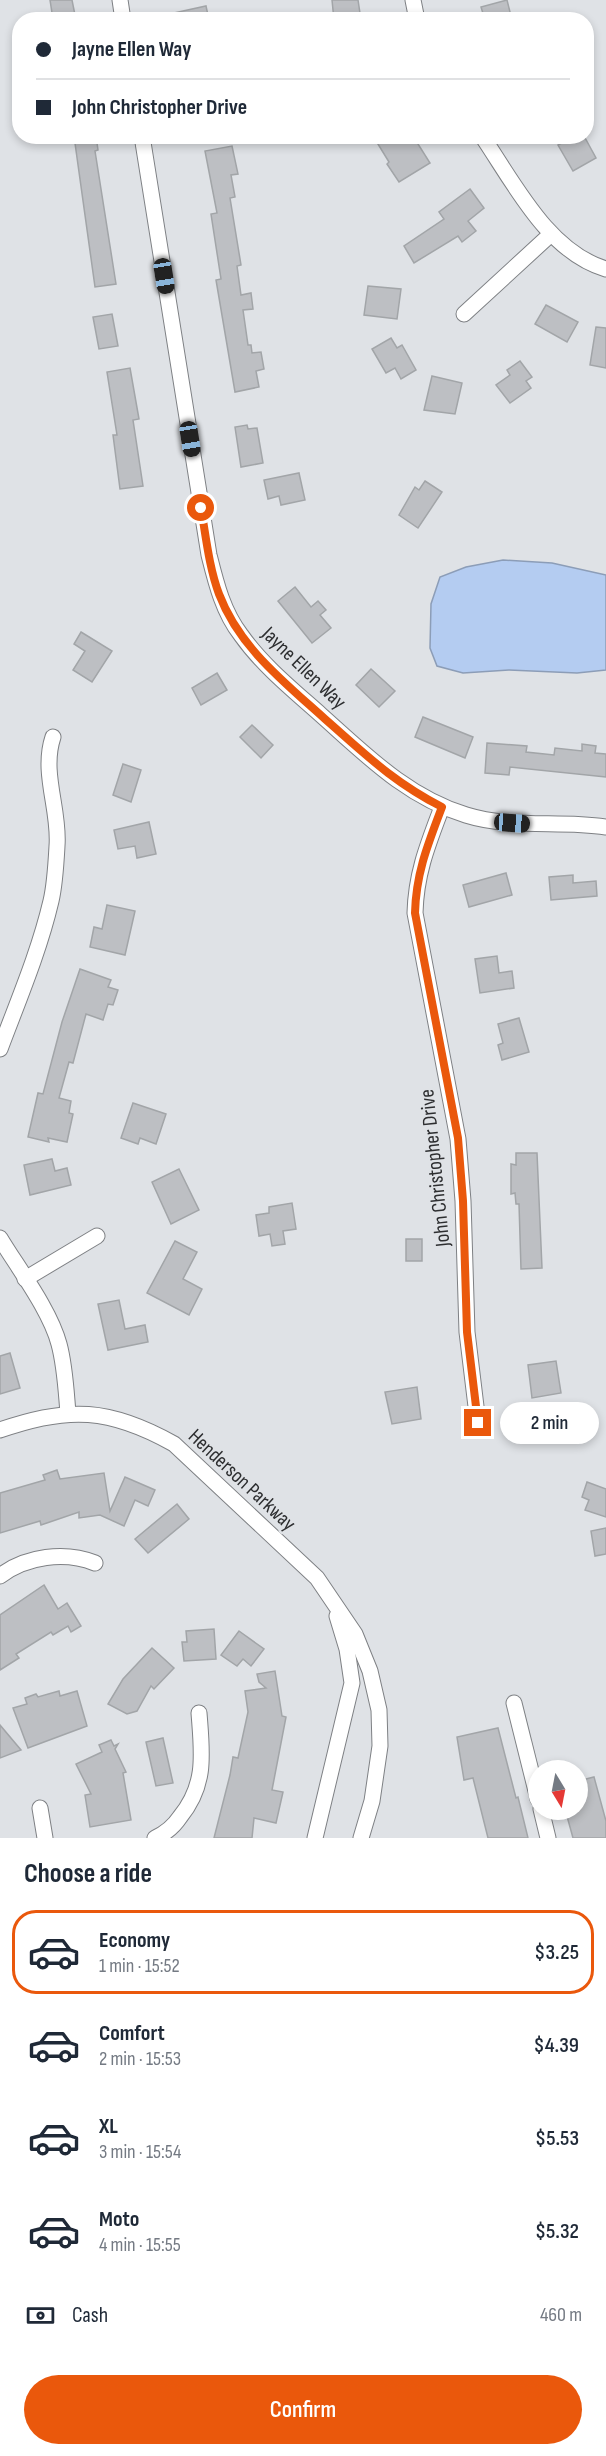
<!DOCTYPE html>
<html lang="en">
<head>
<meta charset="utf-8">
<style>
	body { margin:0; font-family:"Sofia Sans Condensed",sans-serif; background:#f6f6f7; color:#1f2937; height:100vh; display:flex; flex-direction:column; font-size:22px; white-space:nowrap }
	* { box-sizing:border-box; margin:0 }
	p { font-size:20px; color:#747a83 }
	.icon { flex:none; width:33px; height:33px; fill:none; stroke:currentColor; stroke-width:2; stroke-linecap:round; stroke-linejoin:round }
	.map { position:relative; height:1838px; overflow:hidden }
	.panel { display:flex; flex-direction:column; background:#fff; flex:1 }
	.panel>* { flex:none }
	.banner { position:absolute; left:12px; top:12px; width:582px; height:132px; border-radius:24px; box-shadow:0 3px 9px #0003; display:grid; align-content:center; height:132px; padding:0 24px; background:#fff }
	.needle { width:39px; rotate:170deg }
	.tools { position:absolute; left:528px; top:1760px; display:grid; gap:12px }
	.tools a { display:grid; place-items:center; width:60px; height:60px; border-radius:50%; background:#fff; box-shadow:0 3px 9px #0003; font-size:30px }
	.end { position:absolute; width:27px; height:27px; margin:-14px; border:8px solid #ea580c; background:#fff; box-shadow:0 0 0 3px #fff }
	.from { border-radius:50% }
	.bubble { position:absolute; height:42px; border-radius:21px; background:#fff; box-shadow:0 3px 9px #0003; font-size:20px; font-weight:600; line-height:42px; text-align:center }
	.car { position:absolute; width:18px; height:36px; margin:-18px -9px; border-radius:8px; box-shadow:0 0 4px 2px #0007; background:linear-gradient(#222 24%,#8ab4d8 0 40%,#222 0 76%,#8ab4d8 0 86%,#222 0) }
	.banner b { display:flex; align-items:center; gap:21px; height:57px; font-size:22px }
	.banner b+b { border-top:2px solid #e0e1e3 }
	.banner i { width:15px; height:15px; background:#1f2937 }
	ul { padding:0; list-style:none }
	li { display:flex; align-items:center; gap:18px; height:84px; margin:0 12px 9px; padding:0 12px; border:3px solid transparent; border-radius:24px }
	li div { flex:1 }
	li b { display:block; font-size:22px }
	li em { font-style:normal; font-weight:600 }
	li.active { border-color:#ea580c }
	li>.icon { width:54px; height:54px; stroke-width:1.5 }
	h2 { padding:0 24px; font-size:27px; line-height:72px }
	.pay { display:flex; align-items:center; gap:15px; height:66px; padding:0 24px; font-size:22px }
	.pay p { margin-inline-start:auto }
	.primary-button { display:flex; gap:12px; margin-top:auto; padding:12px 24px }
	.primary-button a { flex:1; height:69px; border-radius:36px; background:#ea580c; color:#fff; font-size:24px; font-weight:600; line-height:69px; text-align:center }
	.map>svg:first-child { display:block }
</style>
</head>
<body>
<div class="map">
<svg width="606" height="1838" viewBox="0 0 606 1838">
	<rect width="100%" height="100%" fill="#dfe2e6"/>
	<!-- water -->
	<path fill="#b4ccf1" stroke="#8c9db7" stroke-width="1.5" d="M 503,560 L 552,563 L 606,575 L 606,670 L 577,673 L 509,670 L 463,673 L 437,666 L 430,648 L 431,604 L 440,577 L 466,567 Z"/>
	<!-- building -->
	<g fill="#bdbfc3" stroke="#a2a5a8" stroke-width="1.5">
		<path d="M 50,0 L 72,0 L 75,15 L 53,19 Z"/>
		<path d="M 332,0 L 358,0 L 361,20 L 334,20 Z"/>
		<path d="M 507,0 L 512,20 L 485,20 L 481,7 Z"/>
		<path d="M 206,6 L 209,20 L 170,20 L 169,14 Z"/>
		<path d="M 74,136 L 96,136 L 98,150 L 95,151 L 116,284 L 95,287 Z"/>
		<path d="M 373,136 L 413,136 L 430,163 L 399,182 L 387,164 L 389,162 Z"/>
		<path d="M 574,136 L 584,136 L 596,158 L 573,171 L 558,145 Z"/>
		<path d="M 232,146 L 238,174 L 231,175 L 235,197 L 230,198 L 241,265 L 237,266 L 241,295 L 251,293 L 253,309 L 243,310 L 248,345 L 251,345 L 252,353 L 261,352 L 264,369 L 256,371 L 259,387 L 235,392 L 216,280 L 221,279 L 211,214 L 217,213 L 205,151 Z"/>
		<path d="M 470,189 L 484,208 L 468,221 L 476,231 L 462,242 L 458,236 L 414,263 L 404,246 L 444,219 L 439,212 Z"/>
		<path d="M 368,286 L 401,289 L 397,319 L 364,315 Z"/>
		<path d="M 546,305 L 578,322 L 567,342 L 535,324 Z"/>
		<path d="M 112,314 L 118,346 L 99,349 L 93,317 Z"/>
		<path d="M 596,327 L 606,328 L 606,368 L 590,365 Z"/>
		<path d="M 391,338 L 397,348 L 402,345 L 416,370 L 401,379 L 395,368 L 386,373 L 372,349 Z"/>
		<path d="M 520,361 L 532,377 L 526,381 L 531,388 L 510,403 L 496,385 L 510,375 L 507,370 Z"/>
		<path d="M 130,368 L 139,419 L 133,420 L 143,486 L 120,489 L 113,435 L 117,435 L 107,372 Z"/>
		<path d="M 432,376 L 462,383 L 455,414 L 424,410 Z"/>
		<path d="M 247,425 L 248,429 L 257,428 L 263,463 L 241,467 L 235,427 Z"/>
		<path d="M 299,473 L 305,500 L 281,505 L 279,496 L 268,499 L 264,480 Z"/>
		<path d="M 425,481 L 442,492 L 418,528 L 399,515 L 415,487 L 419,490 Z"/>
		<path d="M 295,587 L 311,607 L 318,601 L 326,610 L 320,615 L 331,628 L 312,643 L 278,601 Z"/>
		<path d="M 81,632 L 112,651 L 92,682 L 73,670 L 85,651 L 74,644 Z"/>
		<path d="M 371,669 L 395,691 L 379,707 L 356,685 Z"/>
		<path d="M 217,673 L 227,690 L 201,705 L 192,688 Z"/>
		<path d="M 423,717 L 473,737 L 465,758 L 415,737 Z"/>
		<path d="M 252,725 L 273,745 L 261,758 L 240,737 Z"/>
		<path d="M 487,743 L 527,746 L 526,752 L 554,755 L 555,748 L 582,751 L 582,744 L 596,746 L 595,753 L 606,754 L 606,777 L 510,767 L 509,775 L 485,773 Z"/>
		<path d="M 123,764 L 141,770 L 131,802 L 113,795 Z"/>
		<path d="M 149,822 L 156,854 L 137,858 L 135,846 L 118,849 L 114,830 Z"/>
		<path d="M 506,873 L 512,895 L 469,907 L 463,885 Z"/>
		<path d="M 573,875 L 573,883 L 596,881 L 597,896 L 551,900 L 549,877 Z"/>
		<path d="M 107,905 L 135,911 L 125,955 L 90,947 L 94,927 L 102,929 Z"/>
		<path d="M 497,956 L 499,973 L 512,971 L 514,988 L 480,993 L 475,959 Z"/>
		<path d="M 80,969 L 111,980 L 108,987 L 118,990 L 113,1005 L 108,1004 L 103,1020 L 86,1014 L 73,1063 L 69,1062 L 59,1098 L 71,1101 L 69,1113 L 73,1114 L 67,1142 L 48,1138 L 49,1142 L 28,1137 L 38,1093 L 43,1094 L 62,1022 Z"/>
		<path d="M 519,1018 L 529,1052 L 502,1060 L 498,1045 L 503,1043 L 498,1024 Z"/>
		<path d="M 133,1103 L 166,1114 L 156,1144 L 140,1138 L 138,1144 L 121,1138 Z"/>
		<path d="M 516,1153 L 537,1153 L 542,1268 L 521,1269 L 519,1204 L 516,1204 L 515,1193 L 511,1194 L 511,1164 L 516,1165 Z"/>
		<path d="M 52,1159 L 55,1171 L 67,1168 L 71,1185 L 30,1195 L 24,1165 Z"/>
		<path d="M 179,1169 L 199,1210 L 171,1224 L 152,1182 Z"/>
		<path d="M 292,1203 L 296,1229 L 283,1231 L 285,1244 L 272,1246 L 270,1234 L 259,1236 L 256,1215 L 269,1213 L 269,1207 Z"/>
		<rect x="406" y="1239" width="16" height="22"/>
		<path d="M 175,1241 L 197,1252 L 183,1279 L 202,1289 L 189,1315 L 147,1293 Z"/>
		<path d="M 119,1300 L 125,1329 L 145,1325 L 148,1342 L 108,1350 L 98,1304 Z"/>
		<path d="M 10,1353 L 20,1388 L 0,1394 L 0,1356 Z"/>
		<path d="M 556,1361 L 561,1393 L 532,1398 L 528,1365 Z"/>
		<path d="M 417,1387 L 421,1419 L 392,1424 L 385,1392 Z"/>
		<path d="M 57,1470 L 60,1479 L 104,1473 L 110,1511 L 125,1477 L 155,1490 L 148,1506 L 135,1500 L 124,1526 L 100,1515 L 79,1518 L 79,1512 L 41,1525 L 40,1521 L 0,1533 L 0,1493 L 45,1480 L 43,1475 Z"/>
		<path d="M 587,1482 L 606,1489 L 606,1517 L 585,1510 L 589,1500 L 582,1497 Z"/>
		<path d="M 177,1504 L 189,1519 L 148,1553 L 135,1539 Z"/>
		<path d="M 606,1528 L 606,1554 L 595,1556 L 591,1531 Z"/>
		<path d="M 44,1585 L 58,1609 L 67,1603 L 81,1626 L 71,1632 L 68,1626 L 53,1635 L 51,1632 L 16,1654 L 19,1658 L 0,1670 L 0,1615 Z"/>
		<path d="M 214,1629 L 216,1659 L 184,1661 L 182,1642 L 187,1642 L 186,1631 Z"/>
		<path d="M 239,1631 L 264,1649 L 251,1666 L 243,1659 L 237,1666 L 221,1655 Z"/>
		<path d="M 152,1648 L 174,1668 L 154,1689 L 151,1686 L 137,1711 L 127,1714 L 108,1704 L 123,1679 Z"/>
		<path d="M 275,1671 L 282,1716 L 286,1717 L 272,1790 L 283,1792 L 276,1823 L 254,1818 L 252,1838 L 214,1838 L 230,1775 L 233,1757 L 238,1758 L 248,1712 L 245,1691 L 266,1688 L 259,1682 L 257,1674 Z"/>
		<path d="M 59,1691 L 60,1696 L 77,1691 L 87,1726 L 28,1748 L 13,1708 L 27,1704 L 25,1698 L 36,1694 L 38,1697 Z"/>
		<path d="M 0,1725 L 21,1750 L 0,1758 Z"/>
		<path d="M 498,1728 L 516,1798 L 518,1797 L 528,1838 L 488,1838 L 473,1778 L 464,1780 L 457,1737 Z"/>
		<path d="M 163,1738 L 173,1783 L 156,1786 L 146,1742 Z"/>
		<path d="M 111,1740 L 114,1746 L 118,1744 L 115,1749 L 126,1772 L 123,1773 L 131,1820 L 90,1827 L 85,1795 L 91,1794 L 76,1764 L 102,1752 L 99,1745 Z"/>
		<path d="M 594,1777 L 606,1821 L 606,1838 L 573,1838 L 565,1809 L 578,1809 L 578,1781 Z"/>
	</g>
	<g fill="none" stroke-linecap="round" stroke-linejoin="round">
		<!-- minor casing -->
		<g stroke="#7e8084" stroke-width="17">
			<g id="minor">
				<path d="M 120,0 L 123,20"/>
				<path d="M 413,0 L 417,20"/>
				<path d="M 142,136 L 209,555 C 216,583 223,612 241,635 C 263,666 293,690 321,715 C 366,755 407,797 466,815 C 511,829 560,820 606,827"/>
				<path d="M 482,136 C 514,183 548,252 606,269"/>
				<path d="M 464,314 L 551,234"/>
				<path d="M 442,807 C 428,844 416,873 415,913 L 458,1139 L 463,1201 L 467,1332 L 478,1423"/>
				<path d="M 0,1049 C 18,1001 39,952 51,901 C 55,884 56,864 57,846 C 60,810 41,773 53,737"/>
				<path d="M 0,1238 C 18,1268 50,1310 59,1344 C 65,1366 66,1390 68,1413"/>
				<path d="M 25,1279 L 97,1236"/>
				<path d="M 0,1430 C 68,1406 110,1408 174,1444 L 317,1578 L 355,1634 L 370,1671 L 379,1710 L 380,1746 L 372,1801 L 361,1838"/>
				<path d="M 0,1576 C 26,1556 65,1551 95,1563"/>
				<path d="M 514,1703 L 538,1799"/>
				<path d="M 40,1808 L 45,1838"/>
				<path d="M 541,1809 L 548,1838"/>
				<path d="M 155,1838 C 164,1834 174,1826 180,1817 C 207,1784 202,1753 199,1713"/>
				<path d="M 315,1838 L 352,1683 L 347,1649 L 337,1616"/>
			</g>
		</g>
		<!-- minor -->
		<use href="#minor" stroke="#fff" stroke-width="15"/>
	</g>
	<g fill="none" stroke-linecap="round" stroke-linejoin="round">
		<!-- route -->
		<path stroke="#ea580c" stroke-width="8" d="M 201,508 C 206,537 209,567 219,594 C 239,647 284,682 325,719 C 365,754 393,782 442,807 C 428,844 416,873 415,913 L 458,1138 L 463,1201 L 467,1332 L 478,1423"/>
	</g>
	<g text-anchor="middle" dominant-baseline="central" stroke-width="5" stroke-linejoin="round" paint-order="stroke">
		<!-- street labels -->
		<g font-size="21" fill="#2d2e30" stroke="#dfe2e6">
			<text transform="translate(304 668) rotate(44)">Jayne Ellen Way</text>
			<text transform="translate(435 1168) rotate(-96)">John Christopher Drive</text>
			<text transform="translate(242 1480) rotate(43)">Henderson Parkway</text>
		</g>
	</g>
</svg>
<div class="tools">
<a><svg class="needle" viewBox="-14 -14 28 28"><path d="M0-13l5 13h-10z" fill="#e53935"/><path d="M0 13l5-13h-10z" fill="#747a83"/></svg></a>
</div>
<i class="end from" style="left:201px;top:508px"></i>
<i class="end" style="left:478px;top:1423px"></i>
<div class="bubble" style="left:500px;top:1402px;width:99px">2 min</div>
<i class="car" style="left:164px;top:276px;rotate:171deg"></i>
<i class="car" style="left:190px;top:439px;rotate:171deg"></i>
<i class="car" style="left:512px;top:823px;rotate:94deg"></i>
<div class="banner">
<b><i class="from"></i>Jayne Ellen Way</b>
<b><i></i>John Christopher Drive</b>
</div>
</div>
<section class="panel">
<h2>Choose a ride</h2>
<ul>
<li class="active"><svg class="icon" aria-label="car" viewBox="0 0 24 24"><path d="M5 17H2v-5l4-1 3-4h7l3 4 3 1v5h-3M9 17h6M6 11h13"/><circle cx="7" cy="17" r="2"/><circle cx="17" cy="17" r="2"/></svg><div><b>Economy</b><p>1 min · 15:52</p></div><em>$3.25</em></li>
<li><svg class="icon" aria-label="car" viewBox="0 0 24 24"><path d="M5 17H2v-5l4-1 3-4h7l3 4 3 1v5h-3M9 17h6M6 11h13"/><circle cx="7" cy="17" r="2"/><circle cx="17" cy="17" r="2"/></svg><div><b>Comfort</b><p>2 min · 15:53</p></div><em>$4.39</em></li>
<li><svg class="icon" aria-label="car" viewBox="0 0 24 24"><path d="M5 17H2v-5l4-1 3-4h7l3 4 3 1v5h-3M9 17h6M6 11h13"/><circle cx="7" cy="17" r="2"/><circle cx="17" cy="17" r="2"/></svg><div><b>XL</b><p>3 min · 15:54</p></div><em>$5.53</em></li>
<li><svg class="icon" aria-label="car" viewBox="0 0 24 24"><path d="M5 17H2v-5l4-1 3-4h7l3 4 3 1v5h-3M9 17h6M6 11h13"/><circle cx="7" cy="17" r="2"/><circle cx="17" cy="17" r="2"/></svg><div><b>Moto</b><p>4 min · 15:55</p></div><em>$5.32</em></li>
</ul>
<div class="pay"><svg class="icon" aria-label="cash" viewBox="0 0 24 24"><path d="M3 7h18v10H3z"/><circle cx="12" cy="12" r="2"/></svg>Cash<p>460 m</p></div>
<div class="primary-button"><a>Confirm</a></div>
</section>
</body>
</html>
